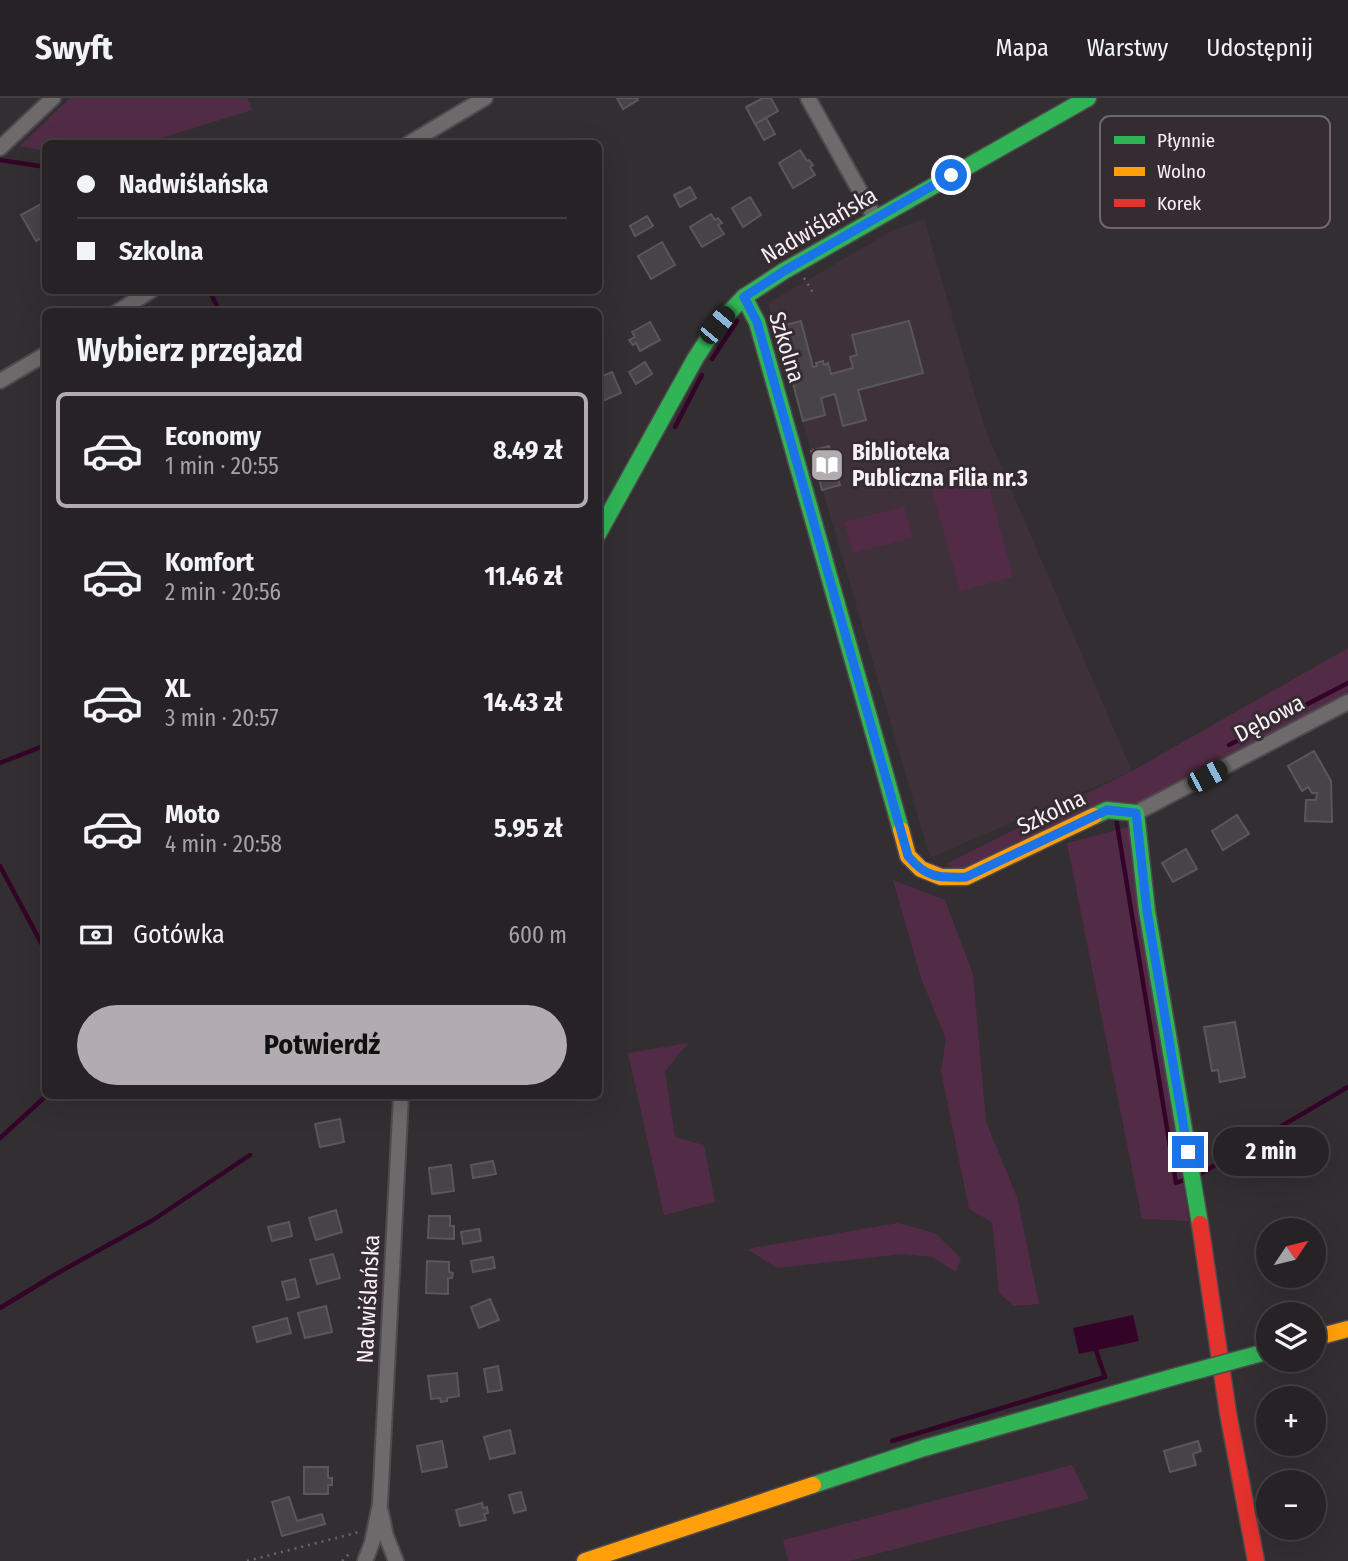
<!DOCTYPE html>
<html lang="pl">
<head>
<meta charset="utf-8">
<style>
	body { margin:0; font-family:"Fira Sans Condensed",sans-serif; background:#2e2a2d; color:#f1f3f6; height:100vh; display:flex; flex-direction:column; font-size:26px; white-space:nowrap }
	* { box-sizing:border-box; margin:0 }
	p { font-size:23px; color:#a4a4a7 }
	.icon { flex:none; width:38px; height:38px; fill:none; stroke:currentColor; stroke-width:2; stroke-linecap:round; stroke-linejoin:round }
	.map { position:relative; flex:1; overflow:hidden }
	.drawer { position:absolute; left:42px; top:210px; width:560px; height:791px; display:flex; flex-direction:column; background:#262225; border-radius:10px; box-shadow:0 7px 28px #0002,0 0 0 2px #423f42 }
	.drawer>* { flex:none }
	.top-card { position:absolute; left:42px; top:42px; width:560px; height:154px; border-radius:10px; box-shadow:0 7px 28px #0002,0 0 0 2px #423f42; display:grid; align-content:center; height:154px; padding:0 35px; background:#262225 }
	.needle { width:46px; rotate:55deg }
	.tools { position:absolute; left:1256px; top:1120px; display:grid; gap:14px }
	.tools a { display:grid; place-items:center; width:70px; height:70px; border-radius:50%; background:#262225; box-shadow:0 7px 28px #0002,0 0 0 2px #423f42; font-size:35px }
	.end { position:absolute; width:32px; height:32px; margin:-16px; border:9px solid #1a73e8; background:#fff; box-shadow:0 0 0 4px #fff }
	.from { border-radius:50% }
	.bubble { position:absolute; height:49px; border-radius:24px; background:#262225; box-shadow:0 7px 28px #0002,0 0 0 2px #423f42; font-size:23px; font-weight:700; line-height:49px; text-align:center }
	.car { position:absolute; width:21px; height:42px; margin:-21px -10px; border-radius:9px; box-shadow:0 0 5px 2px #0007; background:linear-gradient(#222 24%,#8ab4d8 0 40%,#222 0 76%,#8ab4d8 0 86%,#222 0) }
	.top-card b { display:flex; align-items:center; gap:24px; height:66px; font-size:26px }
	.top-card b+b { border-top:2px solid #423f42 }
	.top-card i { width:18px; height:18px; background:#f1f3f6 }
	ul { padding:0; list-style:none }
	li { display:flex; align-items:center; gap:21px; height:116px; margin:0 14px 10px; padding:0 21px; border:4px solid transparent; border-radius:10px }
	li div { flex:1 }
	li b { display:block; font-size:26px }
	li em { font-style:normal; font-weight:700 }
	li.selected { border-color:#b2acb0 }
	li>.icon { width:63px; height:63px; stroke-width:1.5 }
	h2 { padding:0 35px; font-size:32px; line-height:84px }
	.pay { display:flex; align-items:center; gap:18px; height:77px; padding:0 35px; font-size:26px }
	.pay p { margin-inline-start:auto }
	.primary-button { display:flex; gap:14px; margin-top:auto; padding:14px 35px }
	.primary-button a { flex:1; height:80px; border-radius:42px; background:#b2acb0; color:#111; font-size:28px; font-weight:700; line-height:80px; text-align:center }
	header { display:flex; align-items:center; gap:42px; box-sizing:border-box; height:98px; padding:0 35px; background:#262225; border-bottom:2px solid #423f42 }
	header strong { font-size:33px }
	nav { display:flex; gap:38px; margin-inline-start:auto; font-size:24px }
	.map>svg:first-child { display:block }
</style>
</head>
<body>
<header>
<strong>Swyft</strong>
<nav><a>Mapa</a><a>Warstwy</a><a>Udostępnij</a></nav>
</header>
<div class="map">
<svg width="1348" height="1463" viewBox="0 0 1348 1463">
	<rect width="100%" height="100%" fill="#332e31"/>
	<!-- built -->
	<path fill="#3e3139" d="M 924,121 L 984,328 L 1132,673 L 930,760 L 768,205 L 890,134 Z"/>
	<!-- green -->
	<g fill="#522c46">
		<path d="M 70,0 L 247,0 L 252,12 L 145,45 L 46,46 L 45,53 L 20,48 Z"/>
		<path d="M 985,374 L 1013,479 L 960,493 L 931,389 Z"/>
		<path d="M 904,408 L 913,440 L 853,455 L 844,424 Z"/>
		<path d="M 1348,550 L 1348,596 L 1138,709 L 964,774 L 946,766 L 1132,673 Z"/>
		<path d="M 1132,728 L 1141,814 L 1189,1123 L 1142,1121 L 1067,745 Z"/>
		<path d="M 893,782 L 945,802 L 973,876 L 986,1024 L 1017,1099 L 1039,1206 L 1014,1208 L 999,1195 L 992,1124 L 969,1111 L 941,973 L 946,941 L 921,880 Z"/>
		<path d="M 688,945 L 665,973 L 675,1039 L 704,1047 L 715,1104 L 664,1117 L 628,955 Z"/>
		<path d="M 898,1125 L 935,1135 L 961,1160 L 956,1174 L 932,1159 L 903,1156 L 777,1170 L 747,1151 Z"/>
		<path d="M 1072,1367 L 1089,1401 L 849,1463 L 788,1463 L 783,1442 Z"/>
	</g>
	<!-- water -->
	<path fill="#340428" d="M 1133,1217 L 1139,1243 L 1079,1256 L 1073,1230 Z"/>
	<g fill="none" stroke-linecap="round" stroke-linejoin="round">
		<!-- stream -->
		<g stroke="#340428" stroke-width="4.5">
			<path d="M 0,62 L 46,69"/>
			<path d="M 209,192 L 220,214"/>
			<path d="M 712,261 L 737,223"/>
			<path d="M 675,329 L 702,277"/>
			<path d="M 1229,647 L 1348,585"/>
			<path d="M 0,665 L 46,647"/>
			<path d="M 1116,720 L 1176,1085 L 1186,1081"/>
			<path d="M 0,768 L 46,854"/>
			<path d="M 0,1040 L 46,998"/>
			<path d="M 1200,1076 L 1348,989"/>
			<path d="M 0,1210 L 56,1176 L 153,1122 L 250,1057"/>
			<path d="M 892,1343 L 1105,1279 L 1096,1252"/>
		</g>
	</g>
	<!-- building -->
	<g fill="#484346" stroke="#5a5659" stroke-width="2">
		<path d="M 617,0 L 637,0 L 638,2 L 623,11 Z"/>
		<path d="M 763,0 L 771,0 L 778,13 L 755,26 L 746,9 Z"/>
		<path d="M 766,20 L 775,36 L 764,42 L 755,26 Z"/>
		<path d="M 800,52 L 807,63 L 809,62 L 813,67 L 810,69 L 815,77 L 793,90 L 779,65 Z"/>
		<path d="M 690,89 L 696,100 L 680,109 L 674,97 Z"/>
		<path d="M 750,99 L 761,117 L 743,129 L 732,110 Z"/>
		<path d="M 41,106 L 46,114 L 46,138 L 36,143 L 21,117 Z"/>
		<path d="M 711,116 L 715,122 L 718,120 L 722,125 L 718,127 L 724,136 L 702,149 L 690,129 Z"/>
		<path d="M 647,118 L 653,128 L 635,138 L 630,128 Z"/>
		<path d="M 662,144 L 675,167 L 651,181 L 638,158 Z"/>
		<path d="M 801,223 L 813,269 L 817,268 L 816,265 L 823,263 L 824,267 L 828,265 L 831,276 L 853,270 L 850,259 L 857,257 L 852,237 L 909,223 L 923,275 L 858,292 L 866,322 L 843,328 L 835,296 L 821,300 L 825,317 L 803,323 L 778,229 Z"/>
		<path d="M 650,224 L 660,242 L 640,253 L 636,245 L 633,247 L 629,242 L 635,239 L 632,234 Z"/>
		<path d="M 645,264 L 652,276 L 636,286 L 629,274 Z"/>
		<path d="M 612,274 L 621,295 L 600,304 L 598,280 Z"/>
		<path d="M 829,348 L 840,387 L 822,392 L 811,353 Z"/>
		<path d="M 1314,653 L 1331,683 L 1332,724 L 1305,723 L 1306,702 L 1316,702 L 1317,695 L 1312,695 L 1308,689 L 1302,693 L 1288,668 Z"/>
		<path d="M 1237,717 L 1249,736 L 1223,752 L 1212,733 Z"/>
		<path d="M 1186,751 L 1197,771 L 1173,784 L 1162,765 Z"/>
		<path d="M 1235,924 L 1245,979 L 1220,984 L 1218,972 L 1212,973 L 1204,929 Z"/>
		<path d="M 340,1021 L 344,1044 L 320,1049 L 315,1026 Z"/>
		<path d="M 493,1063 L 496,1076 L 473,1080 L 471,1067 Z"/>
		<path d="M 451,1067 L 454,1093 L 432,1096 L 429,1070 Z"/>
		<path d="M 336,1112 L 342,1134 L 316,1142 L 309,1120 Z"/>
		<path d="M 429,1118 L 450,1118 L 450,1128 L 454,1128 L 454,1141 L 428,1140 Z"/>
		<path d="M 289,1124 L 292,1138 L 272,1143 L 268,1129 Z"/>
		<path d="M 479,1131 L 481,1143 L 463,1146 L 461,1134 Z"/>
		<path d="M 333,1156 L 340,1180 L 317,1186 L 310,1162 Z"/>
		<path d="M 493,1159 L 495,1170 L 473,1174 L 471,1163 Z"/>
		<path d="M 427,1163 L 449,1164 L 449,1174 L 453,1175 L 452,1180 L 448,1180 L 448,1196 L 426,1195 Z"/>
		<path d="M 295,1181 L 299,1199 L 287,1202 L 282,1184 Z"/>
		<path d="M 490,1201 L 499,1222 L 479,1230 L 471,1209 Z"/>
		<path d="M 326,1208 L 332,1234 L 305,1240 L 298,1215 Z"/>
		<path d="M 287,1220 L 291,1235 L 257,1244 L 253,1229 Z"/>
		<path d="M 498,1268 L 502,1292 L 488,1294 L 484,1271 Z"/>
		<path d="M 457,1275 L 459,1298 L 447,1300 L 447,1303 L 441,1304 L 440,1300 L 431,1301 L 428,1278 Z"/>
		<path d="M 510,1332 L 515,1355 L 490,1361 L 484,1339 Z"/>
		<path d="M 442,1343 L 447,1369 L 422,1374 L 417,1348 Z"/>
		<path d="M 1198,1343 L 1201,1353 L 1193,1356 L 1196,1367 L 1170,1374 L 1164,1353 Z"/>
		<path d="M 304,1369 L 328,1369 L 328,1380 L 332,1380 L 332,1387 L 328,1387 L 328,1396 L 304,1396 Z"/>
		<path d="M 521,1394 L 526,1412 L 514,1415 L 509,1397 Z"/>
		<path d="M 289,1399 L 297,1423 L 322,1416 L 325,1426 L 282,1438 L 272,1404 Z"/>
		<path d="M 482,1405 L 483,1410 L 487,1409 L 488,1415 L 484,1416 L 486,1422 L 460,1428 L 456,1412 Z"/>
	</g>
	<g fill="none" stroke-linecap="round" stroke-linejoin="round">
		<!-- street casing -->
		<g stroke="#4f4a4e" stroke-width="18">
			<g id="street">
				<path d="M 808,0 L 875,120"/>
				<path d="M 408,46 L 485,0"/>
				<path d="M 0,50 L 53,0"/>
				<path d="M 117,214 L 152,192"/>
				<path d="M 0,283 L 46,256"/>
				<path d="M 1136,715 L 1348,604"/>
				<path d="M 381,1414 L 386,1438 L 396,1463"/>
				<path d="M 365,1463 L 372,1445 L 380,1406 L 401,998"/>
			</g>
		</g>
		<!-- fast casing -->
		<g stroke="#4f4a4e" stroke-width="19">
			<g id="fast">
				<path d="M 744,199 L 757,224 L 901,732"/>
				<path d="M 598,436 L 695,261 L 717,227 L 744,199 L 784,173 L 1088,0"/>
				<path d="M 1094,718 L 1107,712 L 1136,715 L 1147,813 L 1200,1126"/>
				<path d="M 1251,1258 L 1269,1253"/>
				<path d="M 813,1387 L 924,1350 L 1177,1278"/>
			</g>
		</g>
		<!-- slow casing -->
		<g stroke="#4f4a4e" stroke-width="19">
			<g id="slow">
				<path d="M 901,732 L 908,758 L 921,771 L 941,779 L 966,779 L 1094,718"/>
				<path d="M 1314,1240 L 1348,1231"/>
				<path d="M 585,1463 L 813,1387"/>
			</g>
		</g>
		<!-- jam casing -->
		<g stroke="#4f4a4e" stroke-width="19">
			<path id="jam" d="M 1200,1126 L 1228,1315 L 1256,1463"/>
		</g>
		<!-- path -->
		<g stroke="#696567" stroke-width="2.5" stroke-dasharray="2 5" stroke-linecap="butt">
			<path d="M 804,180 L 815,198"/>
			<path d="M 247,1463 L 359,1434"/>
			<path d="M 342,1463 L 352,1453"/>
		</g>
		<!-- street -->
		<use href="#street" stroke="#6e6a6c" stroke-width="14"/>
		<!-- fast -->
		<use href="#fast" stroke="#30b455" stroke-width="16"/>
		<!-- slow -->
		<use href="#slow" stroke="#ff9f0a" stroke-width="16"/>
		<!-- jam -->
		<use href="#jam" stroke="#e5322d" stroke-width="16"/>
		<!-- fast-bridge casing -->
		<g stroke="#4f4a4e" stroke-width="19" stroke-linecap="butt">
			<path id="fast-bridge" d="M 1177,1278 L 1251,1258"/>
		</g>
		<!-- fast-bridge -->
		<use href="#fast-bridge" stroke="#30b455" stroke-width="16"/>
	</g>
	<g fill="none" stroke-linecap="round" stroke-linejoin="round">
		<!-- route -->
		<path stroke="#1a73e8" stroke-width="9" d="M 951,77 L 784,173 L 744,199 L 757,224 L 908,758 C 926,780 939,780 966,779 L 1107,712 L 1136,715 L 1147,813 L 1188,1054"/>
	</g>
	<!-- icons -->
	<defs>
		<g id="library-square" transform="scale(1.75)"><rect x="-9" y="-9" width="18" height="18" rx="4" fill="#b2acb0" stroke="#352c32"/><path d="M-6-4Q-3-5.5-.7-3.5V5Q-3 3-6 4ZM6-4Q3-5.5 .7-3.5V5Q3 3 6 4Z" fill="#fff"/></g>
	</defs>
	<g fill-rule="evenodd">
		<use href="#library-square" x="827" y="367"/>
	</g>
	<g text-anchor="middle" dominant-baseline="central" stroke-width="6" stroke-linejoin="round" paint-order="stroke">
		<!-- street labels -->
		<g font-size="23" fill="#f7f0f4" stroke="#352c32">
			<text transform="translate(819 127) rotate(-30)">Nadwiślańska</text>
			<text transform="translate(787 249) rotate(73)">Szkolna</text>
			<text transform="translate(1269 620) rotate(-28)">Dębowa</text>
			<text transform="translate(1051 714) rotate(-26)">Szkolna</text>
			<text transform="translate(368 1201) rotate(-87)">Nadwiślańska</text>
		</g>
		<!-- poi labels -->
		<g font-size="23" font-weight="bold" fill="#f7f0f4" stroke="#352c32" text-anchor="start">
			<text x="852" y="354">Biblioteka<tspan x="852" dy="26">Publiczna Filia nr.3</tspan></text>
		</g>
	</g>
	<!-- legend -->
	<rect x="1100" y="18" width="230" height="112" rx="10" fill="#352c32" stroke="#6f676c" stroke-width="2"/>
	<rect x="1114" y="38" width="31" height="8" fill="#30b455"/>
	<rect x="1114" y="69" width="31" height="9" fill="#ff9f0a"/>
	<rect x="1114" y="101" width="31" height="8" fill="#e5322d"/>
	<g font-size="19" fill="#f7f0f4">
		<text x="1157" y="49">Płynnie</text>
		<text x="1157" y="80">Wolno</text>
		<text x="1157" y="112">Korek</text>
	</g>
</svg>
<div class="tools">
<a><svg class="needle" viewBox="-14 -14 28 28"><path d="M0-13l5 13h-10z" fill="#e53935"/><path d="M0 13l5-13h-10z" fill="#a4a4a7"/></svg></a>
<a><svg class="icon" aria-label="layers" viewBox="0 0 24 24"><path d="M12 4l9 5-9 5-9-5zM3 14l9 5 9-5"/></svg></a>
<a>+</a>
<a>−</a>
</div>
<i class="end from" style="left:951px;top:77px"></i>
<i class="end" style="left:1188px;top:1054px"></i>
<div class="bubble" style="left:1213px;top:1029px;width:116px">2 min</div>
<i class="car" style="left:717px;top:227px;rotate:40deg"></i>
<i class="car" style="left:1207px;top:678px;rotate:62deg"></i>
<div class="top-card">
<b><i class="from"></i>Nadwiślańska</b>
<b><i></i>Szkolna</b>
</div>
<section class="drawer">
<h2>Wybierz przejazd</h2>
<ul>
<li class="selected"><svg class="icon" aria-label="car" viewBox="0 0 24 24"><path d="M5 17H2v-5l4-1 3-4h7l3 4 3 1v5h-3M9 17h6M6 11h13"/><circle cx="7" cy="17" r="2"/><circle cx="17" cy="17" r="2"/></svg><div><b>Economy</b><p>1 min · 20:55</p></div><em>8.49 zł</em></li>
<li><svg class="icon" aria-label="car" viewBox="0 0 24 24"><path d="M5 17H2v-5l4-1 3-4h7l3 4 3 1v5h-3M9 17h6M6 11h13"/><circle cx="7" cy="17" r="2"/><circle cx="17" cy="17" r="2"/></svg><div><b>Komfort</b><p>2 min · 20:56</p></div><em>11.46 zł</em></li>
<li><svg class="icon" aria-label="car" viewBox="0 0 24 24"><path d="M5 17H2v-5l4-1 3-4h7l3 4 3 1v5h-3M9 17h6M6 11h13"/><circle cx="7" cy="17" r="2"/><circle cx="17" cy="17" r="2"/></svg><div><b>XL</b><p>3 min · 20:57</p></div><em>14.43 zł</em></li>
<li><svg class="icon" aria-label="car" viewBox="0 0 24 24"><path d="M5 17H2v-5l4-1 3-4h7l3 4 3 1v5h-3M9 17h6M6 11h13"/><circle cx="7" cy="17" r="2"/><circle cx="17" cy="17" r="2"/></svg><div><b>Moto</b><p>4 min · 20:58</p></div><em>5.95 zł</em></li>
</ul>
<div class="pay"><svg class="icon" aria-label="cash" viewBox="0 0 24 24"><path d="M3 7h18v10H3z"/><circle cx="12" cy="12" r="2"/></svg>Gotówka<p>600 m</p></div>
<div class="primary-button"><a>Potwierdź</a></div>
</section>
</div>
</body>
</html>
